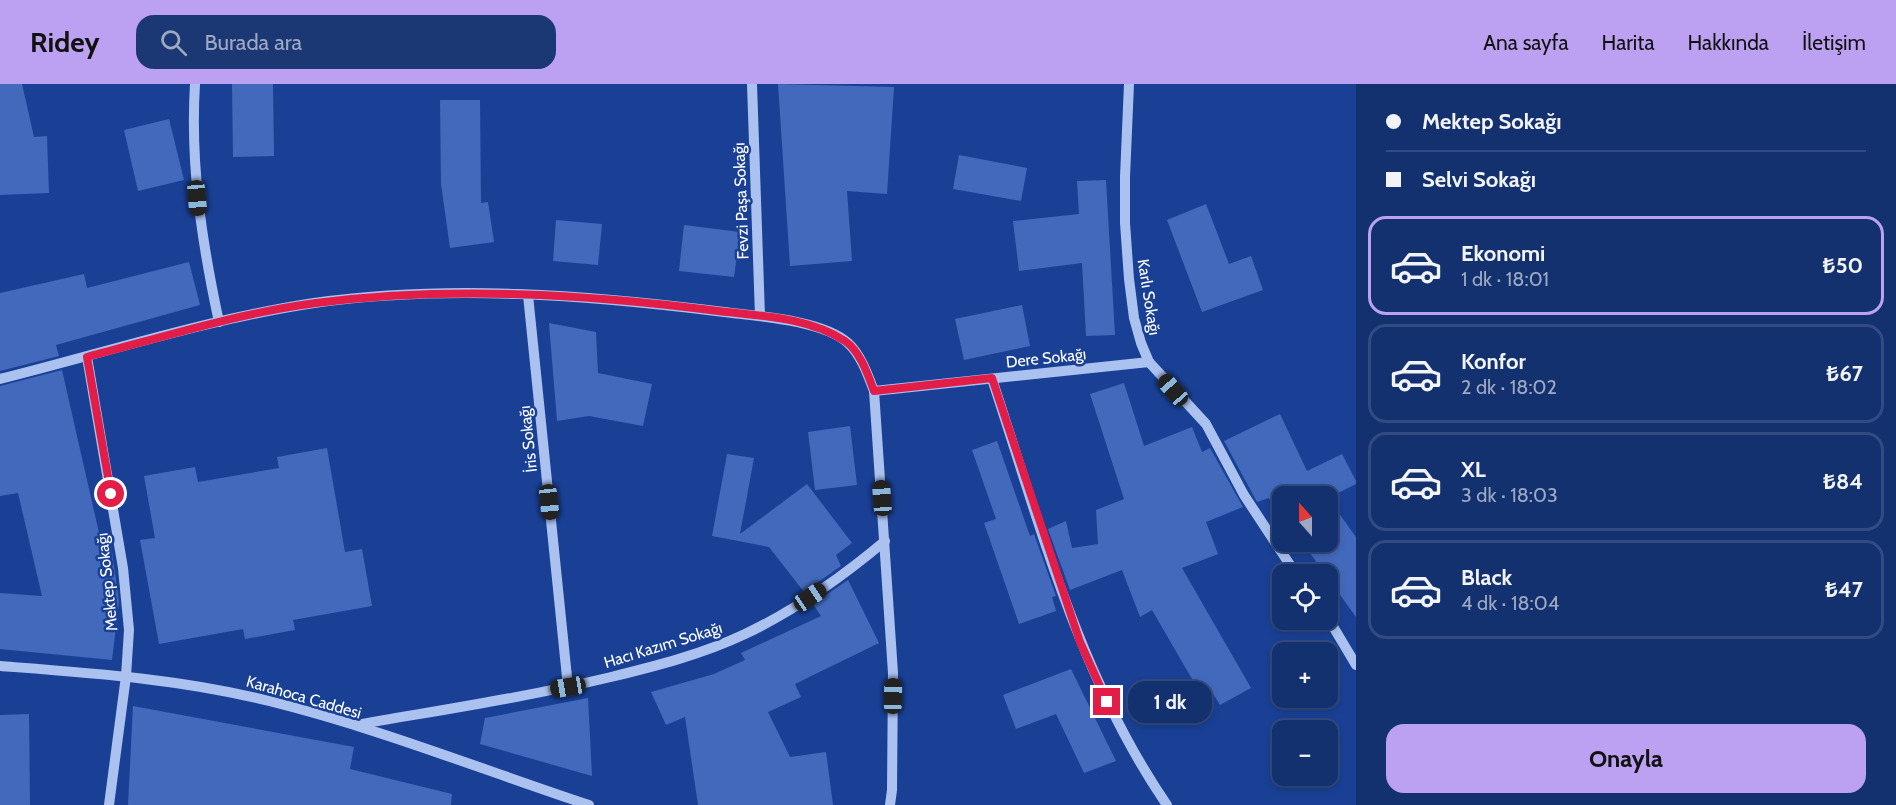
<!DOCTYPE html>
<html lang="tr">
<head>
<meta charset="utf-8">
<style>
	body { margin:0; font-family:Cabin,sans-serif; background:#1c3874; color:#f1f3f6; height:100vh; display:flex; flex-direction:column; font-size:22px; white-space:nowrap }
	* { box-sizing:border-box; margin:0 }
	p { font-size:20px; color:#9da9c3 }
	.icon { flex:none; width:33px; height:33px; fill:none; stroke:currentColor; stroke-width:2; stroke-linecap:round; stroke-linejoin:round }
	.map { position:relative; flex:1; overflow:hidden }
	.sheet { display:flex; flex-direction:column; background:#13306f; width:540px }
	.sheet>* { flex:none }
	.top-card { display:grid; align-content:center; height:132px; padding:0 30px; background:#13306f }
	.needle { width:39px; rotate:339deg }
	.fabs { position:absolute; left:1272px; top:402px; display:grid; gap:12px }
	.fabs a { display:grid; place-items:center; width:66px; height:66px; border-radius:12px; background:#13306f; box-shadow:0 3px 9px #0003,0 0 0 2px #324b82; font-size:30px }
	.end { position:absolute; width:27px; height:27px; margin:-14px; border:8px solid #e11d48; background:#fff; box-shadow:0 0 0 3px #fff }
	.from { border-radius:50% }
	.bubble { position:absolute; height:42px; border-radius:18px; background:#13306f; box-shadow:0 3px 9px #0003,0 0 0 2px #324b82; font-size:20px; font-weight:700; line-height:42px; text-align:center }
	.car { position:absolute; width:18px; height:36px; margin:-18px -9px; border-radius:8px; box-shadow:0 0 4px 2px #0007; background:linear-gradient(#222 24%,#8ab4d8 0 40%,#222 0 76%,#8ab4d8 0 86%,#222 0) }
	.top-card b { display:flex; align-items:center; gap:21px; height:57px; font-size:22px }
	.top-card b+b { border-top:2px solid #324b82 }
	.top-card i { width:15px; height:15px; background:#f1f3f6 }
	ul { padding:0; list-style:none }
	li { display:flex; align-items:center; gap:18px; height:99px; margin:0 12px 9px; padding:0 18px; border:3px solid #324b82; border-radius:18px }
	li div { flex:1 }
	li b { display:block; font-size:22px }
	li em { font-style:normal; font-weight:700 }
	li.selected { border-color:#bca0f2 }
	li>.icon { width:54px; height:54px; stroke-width:1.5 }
	.primary-button { display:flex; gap:12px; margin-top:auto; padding:12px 30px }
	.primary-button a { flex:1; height:69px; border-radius:18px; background:#bca0f2; color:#111; font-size:24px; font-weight:700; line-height:69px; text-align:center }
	header { display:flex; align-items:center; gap:36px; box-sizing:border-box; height:84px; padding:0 30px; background:#bca0f2; color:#111 }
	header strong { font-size:28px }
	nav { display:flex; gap:33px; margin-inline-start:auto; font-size:21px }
	.search { width:420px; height:54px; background:#1c3874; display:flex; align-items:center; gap:15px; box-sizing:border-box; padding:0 21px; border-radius:18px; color:#9da9c3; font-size:22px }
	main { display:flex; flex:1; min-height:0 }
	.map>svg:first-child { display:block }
</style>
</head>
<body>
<header>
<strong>Ridey</strong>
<div class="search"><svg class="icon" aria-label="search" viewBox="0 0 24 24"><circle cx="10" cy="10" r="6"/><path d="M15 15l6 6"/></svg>Burada ara</div>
<nav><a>Ana sayfa</a><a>Harita</a><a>Hakkında</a><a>İletişim</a></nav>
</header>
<main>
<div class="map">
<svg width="1356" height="721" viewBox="0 0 1356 721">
	<rect width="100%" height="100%" fill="#194094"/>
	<!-- building -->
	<g fill="#4269bb">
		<path d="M 0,0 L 22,0 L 34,53 L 47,52 L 49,109 L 0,111 Z"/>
		<path d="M 232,0 L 273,0 L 274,72 L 233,73 Z"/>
		<path d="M 778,0 L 894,3 L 887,110 L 847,107 L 852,177 L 790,182 Z"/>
		<path d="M 440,16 L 480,16 L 481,119 L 488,118 L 494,158 L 450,164 L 441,100 Z"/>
		<path d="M 169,35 L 184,96 L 138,107 L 124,46 Z"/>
		<path d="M 959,71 L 1027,84 L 1021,117 L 953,105 Z"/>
		<path d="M 1106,96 L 1115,251 L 1086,252 L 1082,179 L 1019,187 L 1013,137 L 1079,130 L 1077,97 Z"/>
		<path d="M 1206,120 L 1229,180 L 1251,172 L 1263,206 L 1202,228 L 1167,136 Z"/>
		<path d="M 556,136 L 602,140 L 598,181 L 553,177 Z"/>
		<path d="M 684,141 L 740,148 L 734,193 L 679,187 Z"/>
		<path d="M 189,178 L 200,221 L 56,261 L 59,272 L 0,287 L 0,209 L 84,190 L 87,204 Z"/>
		<path d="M 1022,221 L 1030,262 L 964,276 L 955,235 Z"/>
		<path d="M 549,239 L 596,248 L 598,289 L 652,300 L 643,342 L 589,332 L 557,337 Z"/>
		<path d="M 62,286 L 102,462 L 111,461 L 119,518 L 112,576 L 0,565 L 0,509 L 42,512 L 18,409 L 0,412 L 0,302 Z"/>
		<path d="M 1124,299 L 1144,362 L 1192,343 L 1202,368 L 1210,364 L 1243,423 L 1206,438 L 1218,470 L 1182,484 L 1251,604 L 1220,621 L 1208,602 L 1199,607 L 1152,526 L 1140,533 L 1122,486 L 1070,506 L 1048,445 L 1066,437 L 1072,464 L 1098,460 L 1096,426 L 1124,415 L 1090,310 Z"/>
		<path d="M 1280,330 L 1307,387 L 1342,370 L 1356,397 L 1356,400 L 1328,414 L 1356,453 L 1356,533 L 1302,458 L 1328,458 L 1328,412 L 1282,412 L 1282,436 L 1280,437 L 1269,414 L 1257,418 L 1224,357 Z"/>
		<path d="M 850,342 L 857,401 L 815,406 L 808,348 Z"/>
		<path d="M 997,357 L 1030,452 L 1034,450 L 1056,512 L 1052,513 L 1056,527 L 1019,540 L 984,439 L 996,435 L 972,366 Z"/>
		<path d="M 327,364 L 345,468 L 362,465 L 372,522 L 293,536 L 295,546 L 245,555 L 243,545 L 159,560 L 140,456 L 155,454 L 144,392 L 195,383 L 198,398 L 279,384 L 277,373 Z"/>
		<path d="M 727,370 L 754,374 L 740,450 L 807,400 L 852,459 L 836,471 L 841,482 L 804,508 L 769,463 L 712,452 Z"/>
		<path d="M 848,496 L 879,559 L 795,600 L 801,613 L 768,628 L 790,673 L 826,668 L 833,721 L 698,721 L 685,633 L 666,641 L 651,608 L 714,590 L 745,576 L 741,569 L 821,532 L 813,520 Z"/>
		<path d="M 1071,585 L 1116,677 L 1084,689 L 1056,630 L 1016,645 L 1003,611 Z"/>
		<path d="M 588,614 L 592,692 L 480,660 L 485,634 Z"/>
		<path d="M 133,622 L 354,663 L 350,685 L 452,710 L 451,721 L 128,721 Z"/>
		<path d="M 29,630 L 30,721 L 0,721 L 0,631 Z"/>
	</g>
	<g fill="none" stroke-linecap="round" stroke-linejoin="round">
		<!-- minor -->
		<g stroke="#abc2f0" stroke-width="10">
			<path d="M 195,0 C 190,81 202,159 219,238"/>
			<path d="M 752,0 L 760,232"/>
			<path d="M 1129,0 L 1125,93 L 1125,139 L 1129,195 L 1134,234 L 1141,259 L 1149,278 L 1206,340 L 1244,411 L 1296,490"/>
			<path d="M 528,211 L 568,603"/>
			<path d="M 87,273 L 123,484 L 129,546 L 126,592 L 109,721"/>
			<path d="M 0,295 C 104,269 208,235 314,219 C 449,200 588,211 724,228 C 756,232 823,236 848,259 C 861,271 868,291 874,307 L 893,589 L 892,706 L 890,721"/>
			<path d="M 992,295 C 1040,440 1079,593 1167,721"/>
			<path d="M 874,307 L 1149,278"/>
			<path d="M 1328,534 L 1356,581"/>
			<path d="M 0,582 C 91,589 181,595 269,617 C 378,644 483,686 589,721"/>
			<path d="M 356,641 C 441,626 527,613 611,593 C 656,582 703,570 745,550 C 796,526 842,493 885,457"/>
		</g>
	</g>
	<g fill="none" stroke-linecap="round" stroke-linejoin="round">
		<!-- route -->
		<path stroke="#e11d48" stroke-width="8" d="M 111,410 L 87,273 C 163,253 239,229 316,219 C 450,202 585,210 718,227 C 760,232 808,233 845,257 C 860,267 868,291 874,307 L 992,294 L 1080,558 L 1107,618"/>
	</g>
	<g text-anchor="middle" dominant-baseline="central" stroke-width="5" stroke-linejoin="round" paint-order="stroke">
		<!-- street labels -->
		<g font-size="16" fill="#fff" stroke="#194094">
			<text transform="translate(741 117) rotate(-92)">Fevzi Paşa Sokağı</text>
			<text transform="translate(1149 213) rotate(81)">Karlı Sokağı</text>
			<text transform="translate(1046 274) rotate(-6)">Dere Sokağı</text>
			<text transform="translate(528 355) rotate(-96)">İris Sokağı</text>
			<text transform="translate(107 498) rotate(-96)">Mektep Sokağı</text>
			<text transform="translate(663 561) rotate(-17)">Hacı Kazım Sokağı</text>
			<text transform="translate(304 613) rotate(16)">Karahoca Caddesi</text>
		</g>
	</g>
</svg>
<div class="fabs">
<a><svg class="needle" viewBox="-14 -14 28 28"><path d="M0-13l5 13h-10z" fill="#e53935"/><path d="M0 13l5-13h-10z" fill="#9da9c3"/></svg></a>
<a><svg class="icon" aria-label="locate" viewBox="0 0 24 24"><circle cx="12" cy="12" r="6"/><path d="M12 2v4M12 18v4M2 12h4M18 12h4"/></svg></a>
<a>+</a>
<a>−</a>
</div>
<i class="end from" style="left:111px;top:410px"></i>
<i class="end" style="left:1107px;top:618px"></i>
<div class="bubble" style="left:1128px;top:597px;width:84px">1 dk</div>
<i class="car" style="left:197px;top:114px;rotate:175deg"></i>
<i class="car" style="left:1173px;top:306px;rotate:319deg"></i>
<i class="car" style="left:882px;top:414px;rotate:356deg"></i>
<i class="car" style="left:549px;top:418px;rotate:174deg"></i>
<i class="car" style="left:810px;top:513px;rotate:56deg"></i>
<i class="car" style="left:568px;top:603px;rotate:260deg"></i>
<i class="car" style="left:893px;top:612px;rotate:1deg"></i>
</div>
<section class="sheet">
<div class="top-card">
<b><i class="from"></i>Mektep Sokağı</b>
<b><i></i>Selvi Sokağı</b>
</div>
<ul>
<li class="selected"><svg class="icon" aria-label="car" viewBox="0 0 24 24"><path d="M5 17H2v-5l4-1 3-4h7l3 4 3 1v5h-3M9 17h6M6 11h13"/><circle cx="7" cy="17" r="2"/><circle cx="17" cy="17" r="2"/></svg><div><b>Ekonomi</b><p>1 dk · 18:01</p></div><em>₺50</em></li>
<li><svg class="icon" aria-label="car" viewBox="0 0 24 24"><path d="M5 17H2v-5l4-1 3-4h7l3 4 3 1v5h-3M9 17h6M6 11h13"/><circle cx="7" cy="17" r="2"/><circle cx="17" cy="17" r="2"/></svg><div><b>Konfor</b><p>2 dk · 18:02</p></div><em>₺67</em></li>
<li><svg class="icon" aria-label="car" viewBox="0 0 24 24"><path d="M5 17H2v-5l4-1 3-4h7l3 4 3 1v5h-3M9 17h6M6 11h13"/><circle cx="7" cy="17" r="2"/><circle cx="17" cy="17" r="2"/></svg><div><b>XL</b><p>3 dk · 18:03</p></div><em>₺84</em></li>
<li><svg class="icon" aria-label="car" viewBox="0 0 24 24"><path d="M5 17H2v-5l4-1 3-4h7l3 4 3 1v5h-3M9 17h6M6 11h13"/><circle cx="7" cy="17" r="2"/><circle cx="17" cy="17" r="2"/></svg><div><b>Black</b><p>4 dk · 18:04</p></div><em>₺47</em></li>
</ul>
<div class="primary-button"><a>Onayla</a></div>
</section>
</main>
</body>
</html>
